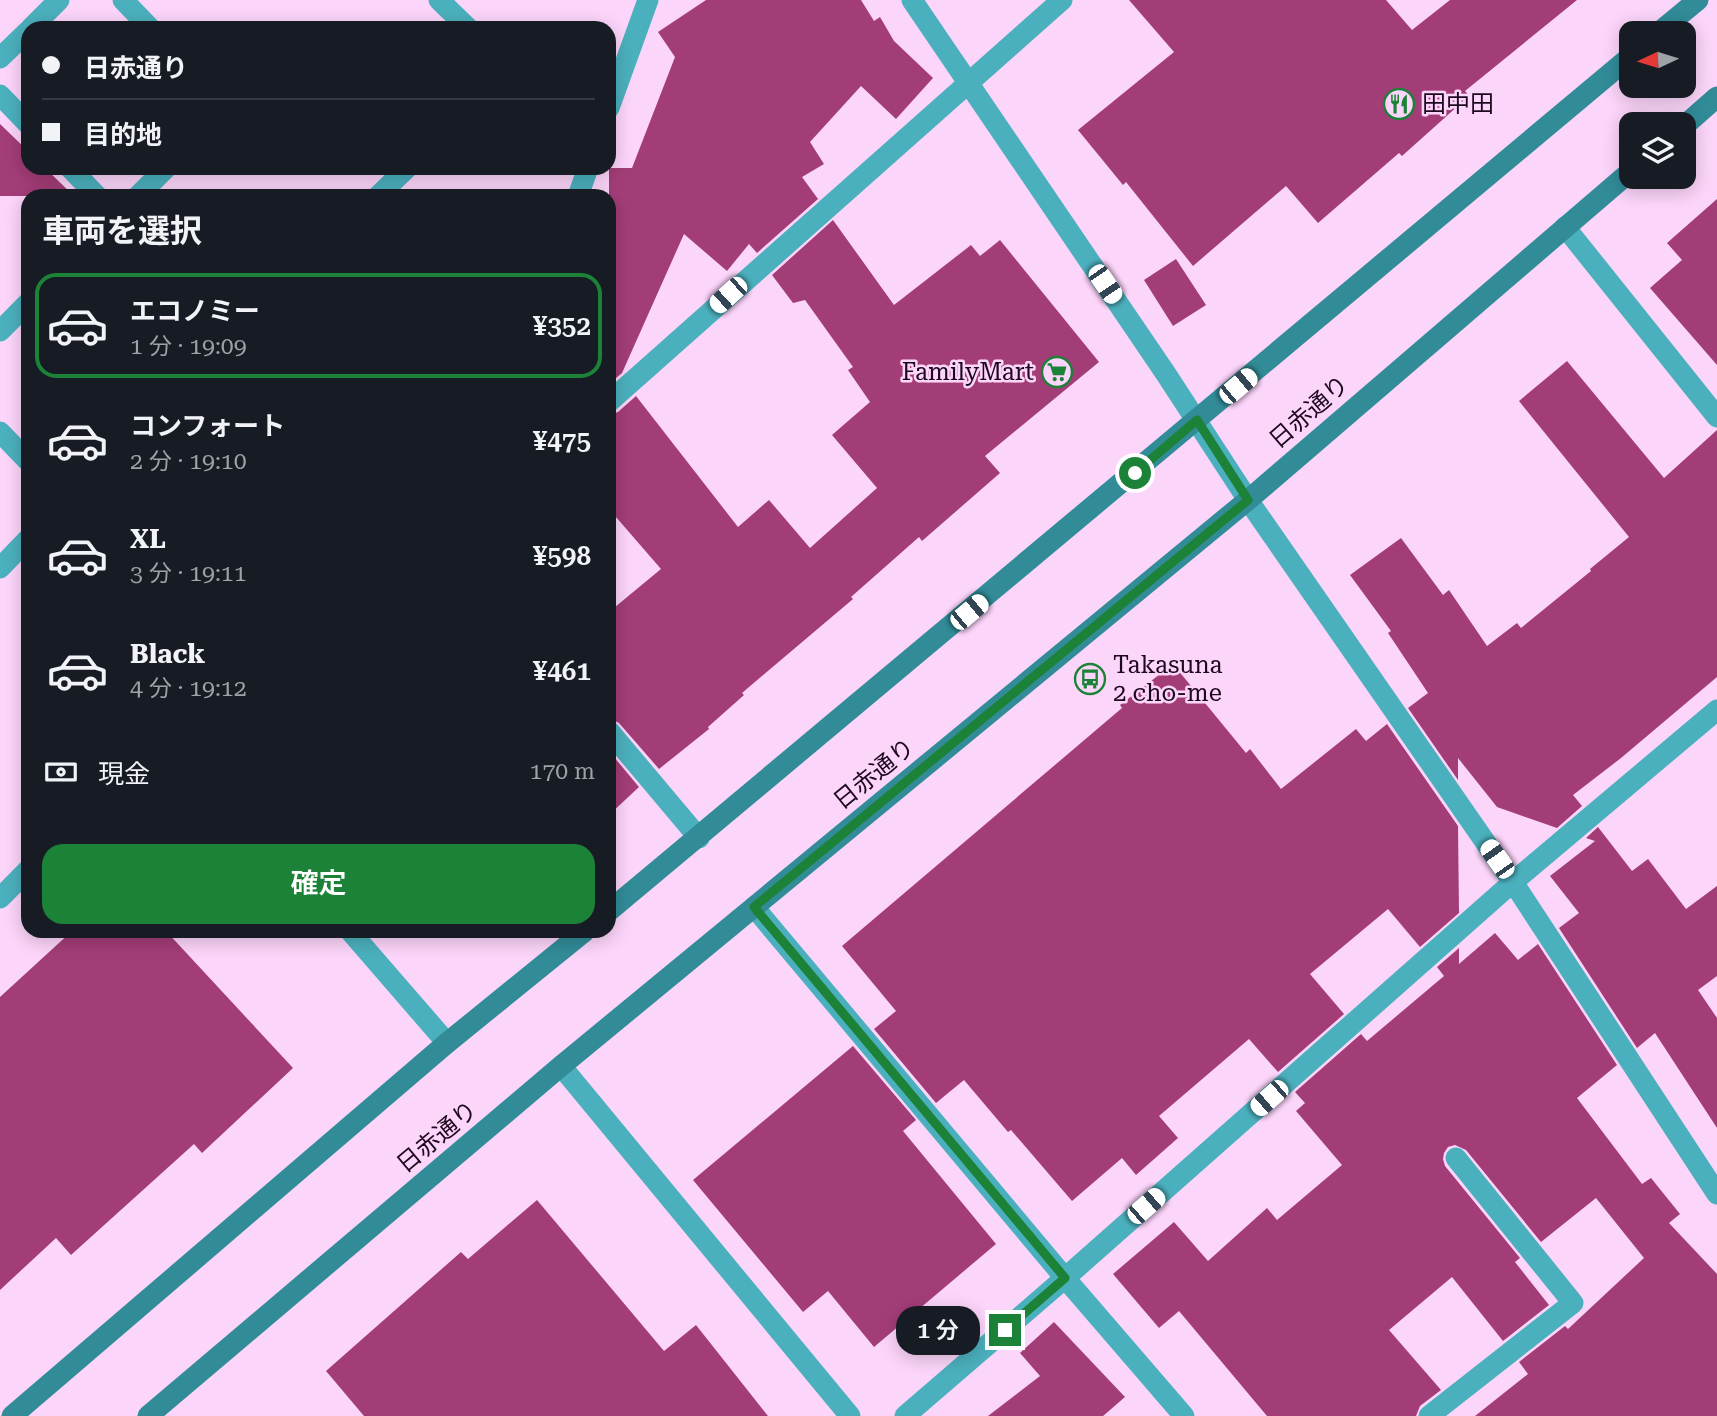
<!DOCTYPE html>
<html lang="ja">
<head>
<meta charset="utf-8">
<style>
	body { margin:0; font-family:"Roboto Serif","Noto Sans JP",serif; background:#242831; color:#f1f3f6; height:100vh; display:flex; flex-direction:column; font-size:26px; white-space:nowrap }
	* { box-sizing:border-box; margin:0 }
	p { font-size:23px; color:#9ea1a6 }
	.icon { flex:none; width:38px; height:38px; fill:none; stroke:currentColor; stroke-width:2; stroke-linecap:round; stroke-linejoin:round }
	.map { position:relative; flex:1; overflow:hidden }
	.sheet { position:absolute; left:21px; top:189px; width:595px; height:749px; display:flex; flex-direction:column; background:#171b24; border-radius:21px; box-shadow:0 4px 18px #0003 }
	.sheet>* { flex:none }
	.hud { position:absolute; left:21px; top:21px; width:595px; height:154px; border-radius:21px; box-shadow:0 4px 18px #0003; display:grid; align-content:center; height:154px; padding:0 21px; background:#171b24 }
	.needle { width:46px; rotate:266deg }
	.fabs { position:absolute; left:1619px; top:21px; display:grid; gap:14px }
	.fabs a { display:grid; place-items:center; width:77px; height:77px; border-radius:14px; background:#171b24; box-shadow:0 4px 18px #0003; font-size:35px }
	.end { position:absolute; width:32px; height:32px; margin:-16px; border:9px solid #1b8237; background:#fff; box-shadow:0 0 0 4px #fff }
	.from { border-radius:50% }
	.bubble { position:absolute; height:49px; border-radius:21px; background:#171b24; box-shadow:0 4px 18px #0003; font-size:23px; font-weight:600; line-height:49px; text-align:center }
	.car { position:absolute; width:21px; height:42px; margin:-21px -10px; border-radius:9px; box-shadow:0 0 5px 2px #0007; background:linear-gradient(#fff 24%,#345 0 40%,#fff 0 76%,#345 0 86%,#fff 0) }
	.hud b { display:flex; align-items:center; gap:24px; height:66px; font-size:26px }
	.hud b+b { border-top:2px solid #363941 }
	.hud i { width:18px; height:18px; background:#f1f3f6 }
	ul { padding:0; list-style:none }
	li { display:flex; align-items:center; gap:21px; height:105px; margin:0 14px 10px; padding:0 7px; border:4px solid transparent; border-radius:21px }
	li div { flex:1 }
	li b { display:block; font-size:26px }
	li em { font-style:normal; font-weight:600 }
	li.on { border-color:#1b8237 }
	li>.icon { width:63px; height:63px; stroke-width:1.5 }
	h2 { padding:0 21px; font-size:32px; line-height:84px }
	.pay { display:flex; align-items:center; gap:18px; height:77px; padding:0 21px; font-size:26px }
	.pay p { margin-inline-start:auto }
	.button { display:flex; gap:14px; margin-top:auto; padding:14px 21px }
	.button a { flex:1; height:80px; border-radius:21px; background:#1b8237; color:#fff; font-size:28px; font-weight:600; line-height:80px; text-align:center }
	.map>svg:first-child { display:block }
</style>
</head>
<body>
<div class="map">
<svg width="1717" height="1416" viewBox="0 0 1717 1416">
	<rect width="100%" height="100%" fill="#fcd5fa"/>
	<!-- building -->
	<g fill="#a33d78">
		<path d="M 706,0 L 861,0 L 874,21 L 880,17 L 894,41 L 933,78 L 896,119 L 861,86 L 810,142 L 824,164 L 802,177 L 818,199 L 757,253 L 749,244 L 727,271 L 684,234 L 622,373 L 609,384 L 609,168 L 632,168 L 675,57 L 658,32 Z"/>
		<path d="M 1129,0 L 1386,0 L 1412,30 L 1450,0 L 1577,0 L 1465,91 L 1469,96 L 1402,156 L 1399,153 L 1318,223 L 1286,186 L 1193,266 L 1126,182 L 1123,185 L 1078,130 L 1174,52 Z"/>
		<path d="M 0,124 L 28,151 L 28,168 L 45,168 L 74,196 L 0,196 Z"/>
		<path d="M 1717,199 L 1717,365 L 1650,288 L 1682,260 L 1667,243 Z"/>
		<path d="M 833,220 L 894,305 L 971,245 L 980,256 L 1000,240 L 1099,362 L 985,456 L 1000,473 L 922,541 L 919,537 L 851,597 L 853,599 L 742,693 L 744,695 L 708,727 L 709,729 L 659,769 L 619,723 L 609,718 L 609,612 L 661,569 L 609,509 L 609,415 L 618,412 L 636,396 L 738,527 L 769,500 L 810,548 L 877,488 L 832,435 L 870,402 L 848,370 L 853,367 L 805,300 L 793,303 L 772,275 Z"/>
		<path d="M 1176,259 L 1206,305 L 1173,326 L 1144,280 Z"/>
		<path d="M 1567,361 L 1664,478 L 1717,430 L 1717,677 L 1621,758 L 1573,795 L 1582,806 L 1557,828 L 1497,807 L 1458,758 L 1458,780 L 1408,708 L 1428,693 L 1388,633 L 1391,631 L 1350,575 L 1401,538 L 1443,595 L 1449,590 L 1487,646 L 1517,623 L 1521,628 L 1591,571 L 1590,569 L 1629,537 L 1519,401 Z"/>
		<path d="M 1173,664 L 1246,753 L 1250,749 L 1281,789 L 1356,729 L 1366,741 L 1387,724 L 1458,826 L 1459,913 L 1420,947 L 1388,909 L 1310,974 L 1344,1014 L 1278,1072 L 1249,1039 L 1159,1116 L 1178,1138 L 1136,1175 L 1122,1158 L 1072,1201 L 1011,1130 L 1008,1132 L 964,1080 L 936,1103 L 874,1029 L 896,1011 L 842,946 L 1122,708 L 1120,705 Z"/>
		<path d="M 609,751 L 639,787 L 609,815 Z"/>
		<path d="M 1598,827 L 1632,871 L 1648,859 L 1686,909 L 1717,886 L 1717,976 L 1698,990 L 1717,1018 L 1717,1128 L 1655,1033 L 1637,1048 L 1559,928 L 1579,913 L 1550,876 L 1595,841 L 1586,838 Z"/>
		<path d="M 72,931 L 166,931 L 293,1068 L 202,1153 L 194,1144 L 71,1255 L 56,1238 L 0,1290 L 0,997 Z"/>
		<path d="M 1495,933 L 1518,960 L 1538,944 L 1617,1065 L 1577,1098 L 1642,1184 L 1651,1178 L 1680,1214 L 1669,1223 L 1717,1274 L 1717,1416 L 1475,1416 L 1528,1374 L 1519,1362 L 1565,1326 L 1568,1329 L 1644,1258 L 1596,1198 L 1541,1242 L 1466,1150 L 1455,1145 L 1448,1147 L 1444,1153 L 1443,1159 L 1445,1166 L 1520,1258 L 1515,1262 L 1549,1305 L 1503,1341 L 1452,1277 L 1389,1330 L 1441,1390 L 1420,1406 L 1416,1416 L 1267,1416 L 1179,1311 L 1159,1328 L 1113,1274 L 1174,1222 L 1208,1261 L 1267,1208 L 1277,1220 L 1342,1165 L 1296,1111 L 1305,1103 L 1295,1092 L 1361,1034 L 1367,1041 L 1444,976 L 1437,967 L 1459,948 L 1459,964 Z"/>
		<path d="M 853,1046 L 916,1120 L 903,1131 L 996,1244 L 874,1347 L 828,1291 L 803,1312 L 693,1180 Z"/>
		<path d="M 537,1200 L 664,1351 L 696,1325 L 768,1416 L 364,1416 L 326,1371 L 461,1252 L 468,1259 Z"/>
		<path d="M 1054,1322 L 1125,1397 L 1103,1416 L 988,1416 L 1040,1376 L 1020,1353 Z"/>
	</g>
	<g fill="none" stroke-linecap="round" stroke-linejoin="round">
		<!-- service -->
		<g stroke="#4bb0bd" stroke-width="21">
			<path d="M 123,0 L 150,28"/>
			<path d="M 31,28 L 59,0"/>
			<path d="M 0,58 L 28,31"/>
			<path d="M 138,196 L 166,168"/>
			<path d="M 0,331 L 28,303"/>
		</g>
		<!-- minor -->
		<g stroke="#4bb0bd" stroke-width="21">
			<path d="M 439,0 L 468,28"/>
			<path d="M 0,95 L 28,124"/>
			<path d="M 609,108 L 648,0"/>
			<path d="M 70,168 L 97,196"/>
			<path d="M 378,196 L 407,168"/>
			<path d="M 578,196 L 588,168"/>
			<path d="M 1565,227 L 1717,417"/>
			<path d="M 609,402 L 1062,0"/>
			<path d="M 0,432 L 28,461"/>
			<path d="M 1248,500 L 1513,882 L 1717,1194"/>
			<path d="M 0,568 L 28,539"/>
			<path d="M 609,731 L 699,838"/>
			<path d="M 0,898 L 28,870"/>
			<path d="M 754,907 L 1065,1278 L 1184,1416"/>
			<path d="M 350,931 L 447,1043"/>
			<path d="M 561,1066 L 850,1416"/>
			<path d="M 905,1416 L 1065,1278 L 1513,882 L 1717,710"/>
			<path d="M 1429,1416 L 1573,1303 L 1456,1158"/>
		</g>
		<!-- tertiary -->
		<path stroke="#4bb0bd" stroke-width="21" d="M 912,0 L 1166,374 L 1248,500"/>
		<!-- secondary -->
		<g stroke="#318c98" stroke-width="21">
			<path d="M 1658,33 L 1698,0"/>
			<path d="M 1684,126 L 1717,97"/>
			<path d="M 609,911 L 1631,56"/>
			<path d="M 12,1416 L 447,1043 L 585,931"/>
			<path d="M 148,1416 L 561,1066 L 1248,500 L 1631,171"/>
		</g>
	</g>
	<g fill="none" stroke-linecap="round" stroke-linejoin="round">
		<!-- route -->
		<path stroke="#1b8237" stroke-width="9" d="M 1005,1330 L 1065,1278 L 754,907 L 1248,500 L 1197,420 L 1135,473"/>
	</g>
	<!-- icons -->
	<defs>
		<g id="restaurant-ring" transform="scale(1.575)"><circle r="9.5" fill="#fcd5fa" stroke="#1b8237" stroke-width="1.5"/><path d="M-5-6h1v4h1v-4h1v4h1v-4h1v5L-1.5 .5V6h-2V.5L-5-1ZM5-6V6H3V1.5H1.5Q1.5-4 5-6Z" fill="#1b8237"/></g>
		<g id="supermarket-ring" transform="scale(1.575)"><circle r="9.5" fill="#fcd5fa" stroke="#1b8237" stroke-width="1.5"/><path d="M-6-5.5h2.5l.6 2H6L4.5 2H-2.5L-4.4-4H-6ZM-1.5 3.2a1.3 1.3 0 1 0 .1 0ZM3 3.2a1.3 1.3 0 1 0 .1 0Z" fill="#1b8237"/></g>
		<g id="bus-ring" transform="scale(1.575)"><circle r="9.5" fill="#fcd5fa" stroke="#1b8237" stroke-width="1.5"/><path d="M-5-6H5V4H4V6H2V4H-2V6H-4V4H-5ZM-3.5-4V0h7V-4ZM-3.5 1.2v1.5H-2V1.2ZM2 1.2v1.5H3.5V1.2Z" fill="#1b8237"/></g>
	</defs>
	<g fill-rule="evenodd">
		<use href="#restaurant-ring" x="1399" y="104"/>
		<use href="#supermarket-ring" x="1057" y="372"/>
		<use href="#bus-ring" x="1090" y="679"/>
	</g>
	<g text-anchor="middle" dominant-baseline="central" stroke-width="5" stroke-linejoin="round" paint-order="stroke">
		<!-- poi labels -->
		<g font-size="24" fill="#1e081e" stroke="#fcd5fa" text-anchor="start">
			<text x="1422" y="104">田中田</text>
			<text x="1034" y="372" text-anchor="end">FamilyMart</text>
			<text x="1113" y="665">Takasuna<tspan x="1113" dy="28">2 cho-me</tspan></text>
		</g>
		<!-- street labels -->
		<g font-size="24" fill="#1e081e" stroke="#fcd5fa">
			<text transform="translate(1309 412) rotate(-41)">日赤通り</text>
			<text transform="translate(874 774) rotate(-39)">日赤通り</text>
			<text transform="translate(437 1137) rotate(-40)">日赤通り</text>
		</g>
	</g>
</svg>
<div class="fabs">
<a><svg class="needle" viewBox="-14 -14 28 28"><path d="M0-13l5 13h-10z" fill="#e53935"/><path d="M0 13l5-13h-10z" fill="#9ea1a6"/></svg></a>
<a><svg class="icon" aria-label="layers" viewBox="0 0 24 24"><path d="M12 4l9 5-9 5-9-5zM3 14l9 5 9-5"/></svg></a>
</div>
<i class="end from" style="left:1135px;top:473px"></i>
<i class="end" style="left:1005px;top:1330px"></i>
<div class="bubble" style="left:896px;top:1306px;width:84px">1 分</div>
<i class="car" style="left:1105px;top:284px;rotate:146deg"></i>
<i class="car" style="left:728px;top:295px;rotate:228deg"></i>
<i class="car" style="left:1238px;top:386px;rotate:50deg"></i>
<i class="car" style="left:969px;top:612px;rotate:50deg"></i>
<i class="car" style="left:1497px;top:859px;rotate:325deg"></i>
<i class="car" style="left:1269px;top:1098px;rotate:229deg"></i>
<i class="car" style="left:1146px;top:1206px;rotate:49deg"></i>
<div class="hud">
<b><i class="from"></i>日赤通り</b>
<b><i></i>目的地</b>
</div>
<section class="sheet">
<h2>車両を選択</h2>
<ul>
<li class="on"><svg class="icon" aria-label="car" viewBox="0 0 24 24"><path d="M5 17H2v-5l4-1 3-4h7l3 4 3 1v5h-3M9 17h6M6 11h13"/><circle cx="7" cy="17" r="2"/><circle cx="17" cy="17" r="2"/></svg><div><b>エコノミー</b><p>1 分 · 19:09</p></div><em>¥352</em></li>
<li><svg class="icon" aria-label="car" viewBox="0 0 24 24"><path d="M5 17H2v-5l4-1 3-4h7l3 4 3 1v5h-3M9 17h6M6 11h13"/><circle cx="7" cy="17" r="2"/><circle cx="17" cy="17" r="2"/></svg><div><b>コンフォート</b><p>2 分 · 19:10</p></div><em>¥475</em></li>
<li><svg class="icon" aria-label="car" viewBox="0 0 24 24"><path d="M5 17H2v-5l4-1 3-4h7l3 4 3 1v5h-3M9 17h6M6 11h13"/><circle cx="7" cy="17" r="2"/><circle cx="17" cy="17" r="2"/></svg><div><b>XL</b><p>3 分 · 19:11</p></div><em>¥598</em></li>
<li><svg class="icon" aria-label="car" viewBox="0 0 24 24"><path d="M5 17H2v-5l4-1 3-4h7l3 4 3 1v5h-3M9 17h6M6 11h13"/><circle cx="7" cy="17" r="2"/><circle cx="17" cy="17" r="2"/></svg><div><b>Black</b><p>4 分 · 19:12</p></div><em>¥461</em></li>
</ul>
<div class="pay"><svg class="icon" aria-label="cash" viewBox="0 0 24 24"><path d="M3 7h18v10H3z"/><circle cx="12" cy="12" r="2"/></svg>現金<p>170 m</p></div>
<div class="button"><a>確定</a></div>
</section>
</div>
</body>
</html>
